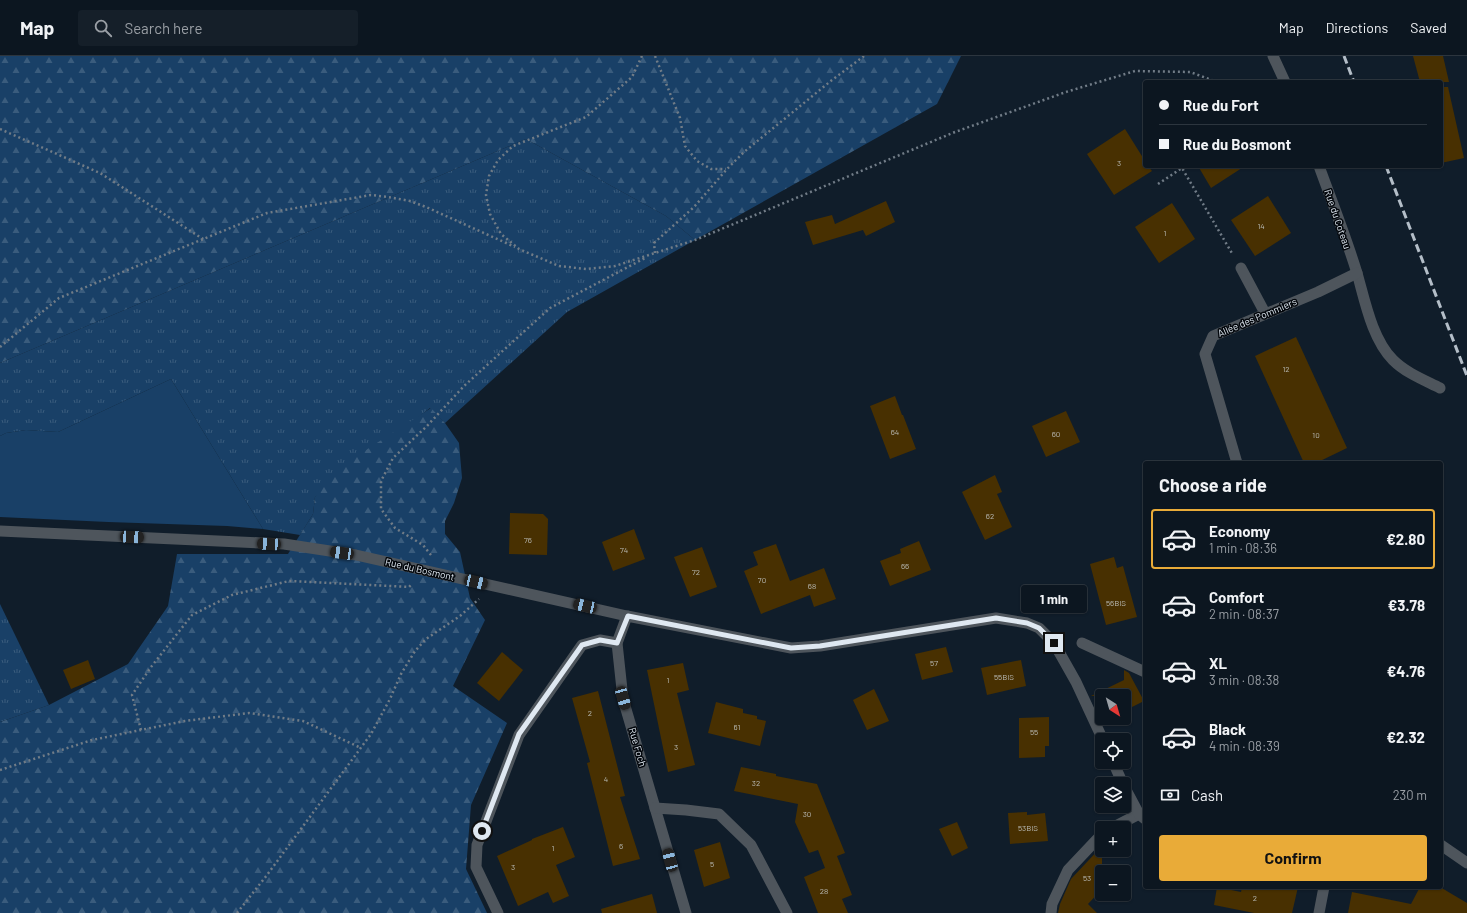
<!DOCTYPE html>
<html lang="en">
<head>
<meta charset="utf-8">
<style>
	body { margin:0; font-family:Barlow,sans-serif; background:#151f29; color:#f1f3f6; height:100vh; display:flex; flex-direction:column; font-size:15px; white-space:nowrap }
	* { box-sizing:border-box; margin:0 }
	p { font-size:13px; color:#9a9fa5 }
	.icon { flex:none; width:22px; height:22px; fill:none; stroke:currentColor; stroke-width:2; stroke-linecap:round; stroke-linejoin:round }
	.map { position:relative; flex:1; overflow:hidden }
	.panel { position:absolute; left:1143px; top:405px; width:300px; height:428px; display:flex; flex-direction:column; background:#0c1620; border-radius:4px; box-shadow:0 1px 3px #0004,0 0 0 1px #2c353e }
	.panel>* { flex:none }
	.hud { position:absolute; left:1143px; top:24px; width:300px; height:88px; border-radius:4px; box-shadow:0 1px 3px #0004,0 0 0 1px #2c353e; display:grid; align-content:center; height:88px; padding:0 16px; background:#0c1620 }
	.needle { width:26px; rotate:143deg }
	.fabs { position:absolute; left:1095px; top:633px; display:grid; gap:8px }
	.fabs a { display:grid; place-items:center; width:36px; height:36px; border-radius:4px; background:#0c1620; box-shadow:0 1px 3px #0004,0 0 0 1px #2c353e; font-size:20px }
	.end { position:absolute; width:18px; height:18px; margin:-9px; border:5px solid #dfe8f1; background:#111; box-shadow:0 0 0 2px #111 }
	.from { border-radius:50% }
	.bubble { position:absolute; height:28px; border-radius:4px; background:#0c1620; box-shadow:0 1px 3px #0004,0 0 0 1px #2c353e; font-size:13px; font-weight:700; line-height:28px; text-align:center }
	.car { position:absolute; width:12px; height:24px; margin:-12px -6px; border-radius:5px; box-shadow:0 0 3px 1px #0007; background:linear-gradient(#222 24%,#8ab4d8 0 40%,#222 0 76%,#8ab4d8 0 86%,#222 0) }
	.hud b { display:flex; align-items:center; gap:14px; height:38px; font-size:15px }
	.hud b+b { border-top:1px solid #2c353e }
	.hud i { width:10px; height:10px; background:#f1f3f6 }
	ul { padding:0; list-style:none }
	li { display:flex; align-items:center; gap:12px; height:60px; margin:0 8px 6px; padding:0 8px; border:2px solid transparent; border-radius:4px }
	li div { flex:1 }
	li b { display:block; font-size:15px }
	li em { font-style:normal; font-weight:700 }
	li.on { border-color:#e9ab38 }
	li>.icon { width:36px; height:36px; stroke-width:1.5 }
	h2 { padding:0 16px; font-size:18px; line-height:48px }
	.pay { display:flex; align-items:center; gap:10px; height:44px; padding:0 16px; font-size:15px }
	.pay p { margin-inline-start:auto }
	.primary-button { display:flex; gap:8px; margin-top:auto; padding:8px 16px }
	.primary-button a { flex:1; height:46px; border-radius:4px; background:#e9ab38; color:#111; font-size:16px; font-weight:700; line-height:46px; text-align:center }
	header { display:flex; align-items:center; gap:24px; box-sizing:border-box; height:56px; padding:0 20px; background:#0c1620; border-bottom:1px solid #2c353e }
	header strong { font-size:19px }
	nav { display:flex; gap:22px; margin-inline-start:auto; font-size:14px }
	.search { width:280px; height:36px; background:#151f29; display:flex; align-items:center; gap:10px; box-sizing:border-box; padding:0 14px; border-radius:4px; color:#9a9fa5; font-size:15px }
	.map>svg:first-child { display:block }
</style>
</head>
<body>
<header>
<strong>Map</strong>
<div class="search"><svg class="icon" aria-label="search" viewBox="0 0 24 24"><circle cx="10" cy="10" r="6"/><path d="M15 15l6 6"/></svg>Search here</div>
<nav><a>Map</a><a>Directions</a><a>Saved</a></nav>
</header>
<div class="map">
<svg width="1467" height="857" viewBox="0 0 1467 857">
	<defs>
		<pattern id="grass-tufts" width="24" height="20" patternUnits="userSpaceOnUse"><rect width="24" height="20" fill="#194067"/><path d="M3 7l-1-3M5 7V3M7 7l1-3M15 17l-1-3M17 17v-4M19 17l1-3" fill="none" stroke="#3a5c7d"/></pattern>
		<pattern id="forest-firs" width="22" height="20" patternUnits="userSpaceOnUse"><rect width="22" height="20" fill="#194067"/><path d="M5 1l3.5 6h-7zM16 11l3.5 6h-7z" fill="#3a5c7d"/></pattern>
	</defs>
	<rect width="100%" height="100%" fill="#101d2a"/>
	<!-- grass -->
	<g fill="url(#grass-tufts)">
		<path d="M 526,83 L 666,160 L 695,184 L 567,256 L 445,367 L 430,352 L 315,441 L 313,458 L 300,479 L 263,473 L 171,323 L 58,376 L 26,374 L 6,377 L 0,380 L 0,307 Z"/>
		<path d="M 0,548 L 49,649 L 0,666 Z"/>
	</g>
	<!-- forest -->
	<g fill="url(#forest-firs)">
		<path d="M 0,0 L 961,0 L 937,48 L 695,184 L 666,160 L 526,83 L 0,307 Z"/>
		<path d="M 431,352 L 445,367 L 459,387 L 462,422 L 454,447 L 445,465 L 445,478 L 460,496 L 470,542 L 485,564 L 453,630 L 507,667 L 471,749 L 466,813 L 487,857 L 0,857 L 0,666 L 49,649 L 128,608 L 168,550 L 177,498 L 288,498 L 313,458 L 315,441 L 335,414 Z"/>
	</g>
	<!-- garden -->
	<path fill="#194067" d="M 171,323 L 263,473 L 227,470 L 108,466 L 0,461 L 0,380 L 6,377 L 26,374 L 58,376 Z"/>
	<!-- building -->
	<g fill="#483001">
		<path d="M 1413,0 L 1443,0 L 1449,26 L 1420,26 Z"/>
		<path d="M 1441,31 L 1448,31 L 1464,102 L 1441,107 Z"/>
		<path d="M 1125,73 L 1145,105 L 1145,110 L 1148,110 L 1152,115 L 1114,139 L 1087,98 Z"/>
		<path d="M 1198,110 L 1245,110 L 1211,132 Z"/>
		<path d="M 1268,140 L 1291,177 L 1255,200 L 1231,164 Z"/>
		<path d="M 886,145 L 895,166 L 866,180 L 863,174 L 813,189 L 805,166 L 832,159 L 835,168 Z"/>
		<path d="M 1172,147 L 1195,183 L 1159,207 L 1135,171 Z"/>
		<path d="M 1296,281 L 1347,392 L 1316,407 L 1304,407 L 1255,300 Z"/>
		<path d="M 895,340 L 902,359 L 903,359 L 916,393 L 890,403 L 870,350 Z"/>
		<path d="M 1066,355 L 1080,386 L 1046,401 L 1032,370 Z"/>
		<path d="M 995,419 L 1002,436 L 997,438 L 1012,471 L 985,484 L 962,436 Z"/>
		<path d="M 510,457 L 543,458 L 548,463 L 547,499 L 509,498 Z"/>
		<path d="M 634,473 L 645,503 L 613,515 L 602,486 Z"/>
		<path d="M 919,485 L 931,514 L 890,530 L 880,505 L 901,497 L 900,493 Z"/>
		<path d="M 776,488 L 790,525 L 824,512 L 836,543 L 814,551 L 810,539 L 761,558 L 744,515 L 758,509 L 753,496 Z"/>
		<path d="M 702,491 L 717,531 L 690,541 L 674,501 Z"/>
		<path d="M 1114,501 L 1117,512 L 1123,510 L 1137,561 L 1106,569 L 1090,508 Z"/>
		<path d="M 946,591 L 953,616 L 922,624 L 915,598 Z"/>
		<path d="M 502,596 L 523,614 L 499,645 L 477,627 Z"/>
		<path d="M 88,604 L 95,623 L 71,633 L 63,614 Z"/>
		<path d="M 1021,604 L 1026,630 L 987,639 L 981,612 Z"/>
		<path d="M 683,607 L 689,634 L 677,637 L 695,709 L 668,716 L 647,614 Z"/>
		<path d="M 1124,614 L 1129,617 L 1144,645 L 1124,655 L 1124,640 L 1091,640 L 1124,624 Z"/>
		<path d="M 874,633 L 889,665 L 867,674 L 853,644 Z"/>
		<path d="M 598,635 L 625,740 L 620,741 L 640,803 L 613,810 L 587,707 L 590,706 L 572,642 Z"/>
		<path d="M 716,646 L 743,653 L 743,657 L 757,660 L 757,663 L 766,665 L 760,690 L 708,677 Z"/>
		<path d="M 1049,661 L 1049,690 L 1045,690 L 1045,701 L 1019,702 L 1019,662 Z"/>
		<path d="M 741,711 L 776,718 L 776,720 L 817,728 L 845,797 L 837,800 L 852,839 L 842,843 L 848,857 L 818,857 L 804,821 L 825,812 L 818,794 L 809,797 L 795,766 L 798,748 L 734,735 Z"/>
		<path d="M 1027,756 L 1027,759 L 1045,757 L 1048,785 L 1010,788 L 1008,757 Z"/>
		<path d="M 957,766 L 968,792 L 952,800 L 939,773 Z"/>
		<path d="M 563,771 L 575,801 L 556,809 L 569,840 L 553,847 L 548,836 L 518,850 L 497,800 L 532,784 L 532,783 Z"/>
		<path d="M 720,786 L 730,822 L 704,831 L 694,794 Z"/>
		<path d="M 1102,790 L 1102,833 L 1088,848 L 1097,857 L 1058,857 L 1060,848 L 1071,823 Z"/>
		<path d="M 1217,831 L 1241,836 L 1242,831 L 1298,831 L 1292,857 L 1254,857 L 1214,849 Z"/>
		<path d="M 1420,831 L 1440,831 L 1467,847 L 1467,857 L 1348,857 L 1352,836 L 1411,848 Z"/>
		<path d="M 652,838 L 657,857 L 602,857 L 601,853 Z"/>
	</g>
	<g fill="none" stroke-linecap="round" stroke-linejoin="round">
		<!-- path -->
		<g stroke="#717c87" stroke-width="2.5" stroke-dasharray="2 3" stroke-linecap="butt">
			<path d="M 642,0 L 632,21 L 586,61 L 513,90 L 498,104 L 489,120 L 486,139 L 490,158 L 501,178 L 519,193 L 559,210 L 586,213 L 615,210 L 695,184 L 955,76 L 1066,36 L 1135,15 L 1190,16 L 1217,26"/>
			<path d="M 655,0 L 680,62 L 685,90 L 697,105 L 711,113 L 726,113"/>
			<path d="M 0,73 L 100,117 L 203,183"/>
			<path d="M 1158,128 L 1182,112 L 1233,199"/>
			<path d="M 655,197 L 654,187 L 694,151 L 727,113 L 744,96 L 832,24 L 864,0"/>
			<path d="M 0,291 L 59,242 L 267,157 L 371,139 L 388,141 L 410,145 L 426,151 L 515,191"/>
			<path d="M 431,499 L 423,489 L 395,472 L 381,453 L 381,425 L 393,402 L 427,370 L 464,330 L 550,252 L 647,201"/>
			<path d="M 141,674 L 132,639 L 151,611 L 192,559 L 232,539 L 289,525 L 409,531 L 412,528"/>
			<path d="M 0,714 L 92,684 L 185,665 L 249,657 L 303,665 L 361,692"/>
			<path d="M 237,857 L 267,819 L 371,678 L 390,643 L 401,618 L 415,595 L 426,583 L 460,560 L 479,543"/>
		</g>
		<!-- service -->
		<g stroke="#4e555c" stroke-width="11">
			<path d="M 1273,0 L 1285,26"/>
			<path d="M 1319,110 C 1332,146 1346,181 1357,217 C 1365,245 1372,283 1393,304 C 1406,317 1424,324 1440,332"/>
			<path d="M 1241,212 L 1265,257"/>
		</g>
		<!-- minor -->
		<g stroke="#4e555c" stroke-width="11">
			<path d="M 1237,407 L 1205,298 L 1213,280 L 1318,236 L 1357,217"/>
			<path d="M 627,560 L 617,587 L 623,643 L 686,857"/>
			<path d="M 1082,587 L 1145,616"/>
			<path d="M 655,752 L 686,754 L 719,758 L 751,789 L 787,857"/>
			<path d="M 1112,772 L 1139,758"/>
			<path d="M 498,857 L 476,811 L 477,789 L 519,679 L 582,589 L 600,584 L 617,587"/>
			<path d="M 1051,857 L 1052,848 L 1068,814 L 1102,778"/>
			<path d="M 1319,857 L 1324,831"/>
		</g>
		<!-- tertiary -->
		<g stroke="#4e555c" stroke-width="11">
			<path d="M 0,475 L 284,488 L 356,499 L 627,560 L 791,592 L 820,590 L 996,562 L 1027,567 L 1039,572 L 1054,587 L 1076,626 L 1103,684"/>
			<path d="M 1113,706 L 1123,728"/>
			<path d="M 1124,730 L 1139,758 L 1145,763"/>
			<path d="M 1441,789 L 1467,807"/>
		</g>
		<!-- rail -->
		<g stroke="#b4bec8" stroke-width="3" stroke-dasharray="8 4" stroke-linecap="butt">
			<path d="M 1344,0 L 1354,26"/>
			<path d="M 1386,110 L 1467,320"/>
		</g>
	</g>
	<g fill="none" stroke-linecap="round" stroke-linejoin="round">
		<!-- route -->
		<path stroke="#dfe8f1" stroke-width="5" d="M 482,775 L 519,678 L 582,589 L 600,584 L 617,587 L 628,560 L 791,592 L 820,590 L 996,562 L 1027,567 L 1039,572 L 1054,587"/>
	</g>
	<g text-anchor="middle" dominant-baseline="central" stroke-width="3" stroke-linejoin="round" paint-order="stroke">
		<!-- number labels -->
		<g font-size="8" fill="#b9bab5">
			<text x="1119" y="107">3</text>
			<text x="1261" y="170">14</text>
			<text x="1165" y="177">1</text>
			<text x="1286" y="313">12</text>
			<text x="895" y="376">64</text>
			<text x="1056" y="378">60</text>
			<text x="1316" y="379">10</text>
			<text x="990" y="460">62</text>
			<text x="528" y="484">76</text>
			<text x="624" y="494">74</text>
			<text x="905" y="510">66</text>
			<text x="696" y="516">72</text>
			<text x="762" y="524">70</text>
			<text x="812" y="530">68</text>
			<text x="1116" y="547">56BIS</text>
			<text x="934" y="607">57</text>
			<text x="1004" y="621">55BIS</text>
			<text x="668" y="624">1</text>
			<text x="590" y="657">2</text>
			<text x="737" y="671">61</text>
			<text x="1034" y="676">55</text>
			<text x="676" y="691">3</text>
			<text x="606" y="723">4</text>
			<text x="756" y="727">32</text>
			<text x="807" y="758">30</text>
			<text x="1028" y="772">53BIS</text>
			<text x="621" y="790">6</text>
			<text x="553" y="792">1</text>
			<text x="712" y="808">5</text>
			<text x="513" y="811">3</text>
			<text x="1087" y="822">53</text>
			<text x="824" y="835">28</text>
			<text x="1255" y="842">2</text>
		</g>
		<!-- street labels -->
		<g font-size="10" fill="#dfe8f1" stroke="#03070c">
			<text transform="translate(1338 163) rotate(71)">Rue du Coteau</text>
			<text transform="translate(1257 261) rotate(-23)">Allée des Pommiers</text>
			<text transform="translate(420 513) rotate(13)">Rue du Bosmont</text>
			<text transform="translate(638 691) rotate(74)">Rue Foch</text>
		</g>
	</g>
</svg>
<div class="fabs">
<a><svg class="needle" viewBox="-14 -14 28 28"><path d="M0-13l5 13h-10z" fill="#e53935"/><path d="M0 13l5-13h-10z" fill="#9a9fa5"/></svg></a>
<a><svg class="icon" aria-label="locate" viewBox="0 0 24 24"><circle cx="12" cy="12" r="6"/><path d="M12 2v4M12 18v4M2 12h4M18 12h4"/></svg></a>
<a><svg class="icon" aria-label="layers" viewBox="0 0 24 24"><path d="M12 4l9 5-9 5-9-5zM3 14l9 5 9-5"/></svg></a>
<a>+</a>
<a>−</a>
</div>
<i class="end from" style="left:482px;top:775px"></i>
<i class="end" style="left:1054px;top:587px"></i>
<div class="bubble" style="left:1021px;top:529px;width:66px">1 min</div>
<i class="car" style="left:132px;top:481px;rotate:93deg"></i>
<i class="car" style="left:269px;top:488px;rotate:273deg"></i>
<i class="car" style="left:342px;top:497px;rotate:278deg"></i>
<i class="car" style="left:476px;top:526px;rotate:103deg"></i>
<i class="car" style="left:585px;top:550px;rotate:283deg"></i>
<i class="car" style="left:623px;top:642px;rotate:164deg"></i>
<i class="car" style="left:670px;top:804px;rotate:345deg"></i>
<div class="hud">
<b><i class="from"></i>Rue du Fort</b>
<b><i></i>Rue du Bosmont</b>
</div>
<section class="panel">
<h2>Choose a ride</h2>
<ul>
<li class="on"><svg class="icon" aria-label="car" viewBox="0 0 24 24"><path d="M5 17H2v-5l4-1 3-4h7l3 4 3 1v5h-3M9 17h6M6 11h13"/><circle cx="7" cy="17" r="2"/><circle cx="17" cy="17" r="2"/></svg><div><b>Economy</b><p>1 min · 08:36</p></div><em>€2.80</em></li>
<li><svg class="icon" aria-label="car" viewBox="0 0 24 24"><path d="M5 17H2v-5l4-1 3-4h7l3 4 3 1v5h-3M9 17h6M6 11h13"/><circle cx="7" cy="17" r="2"/><circle cx="17" cy="17" r="2"/></svg><div><b>Comfort</b><p>2 min · 08:37</p></div><em>€3.78</em></li>
<li><svg class="icon" aria-label="car" viewBox="0 0 24 24"><path d="M5 17H2v-5l4-1 3-4h7l3 4 3 1v5h-3M9 17h6M6 11h13"/><circle cx="7" cy="17" r="2"/><circle cx="17" cy="17" r="2"/></svg><div><b>XL</b><p>3 min · 08:38</p></div><em>€4.76</em></li>
<li><svg class="icon" aria-label="car" viewBox="0 0 24 24"><path d="M5 17H2v-5l4-1 3-4h7l3 4 3 1v5h-3M9 17h6M6 11h13"/><circle cx="7" cy="17" r="2"/><circle cx="17" cy="17" r="2"/></svg><div><b>Black</b><p>4 min · 08:39</p></div><em>€2.32</em></li>
</ul>
<div class="pay"><svg class="icon" aria-label="cash" viewBox="0 0 24 24"><path d="M3 7h18v10H3z"/><circle cx="12" cy="12" r="2"/></svg>Cash<p>230 m</p></div>
<div class="primary-button"><a>Confirm</a></div>
</section>
</div>
</body>
</html>
